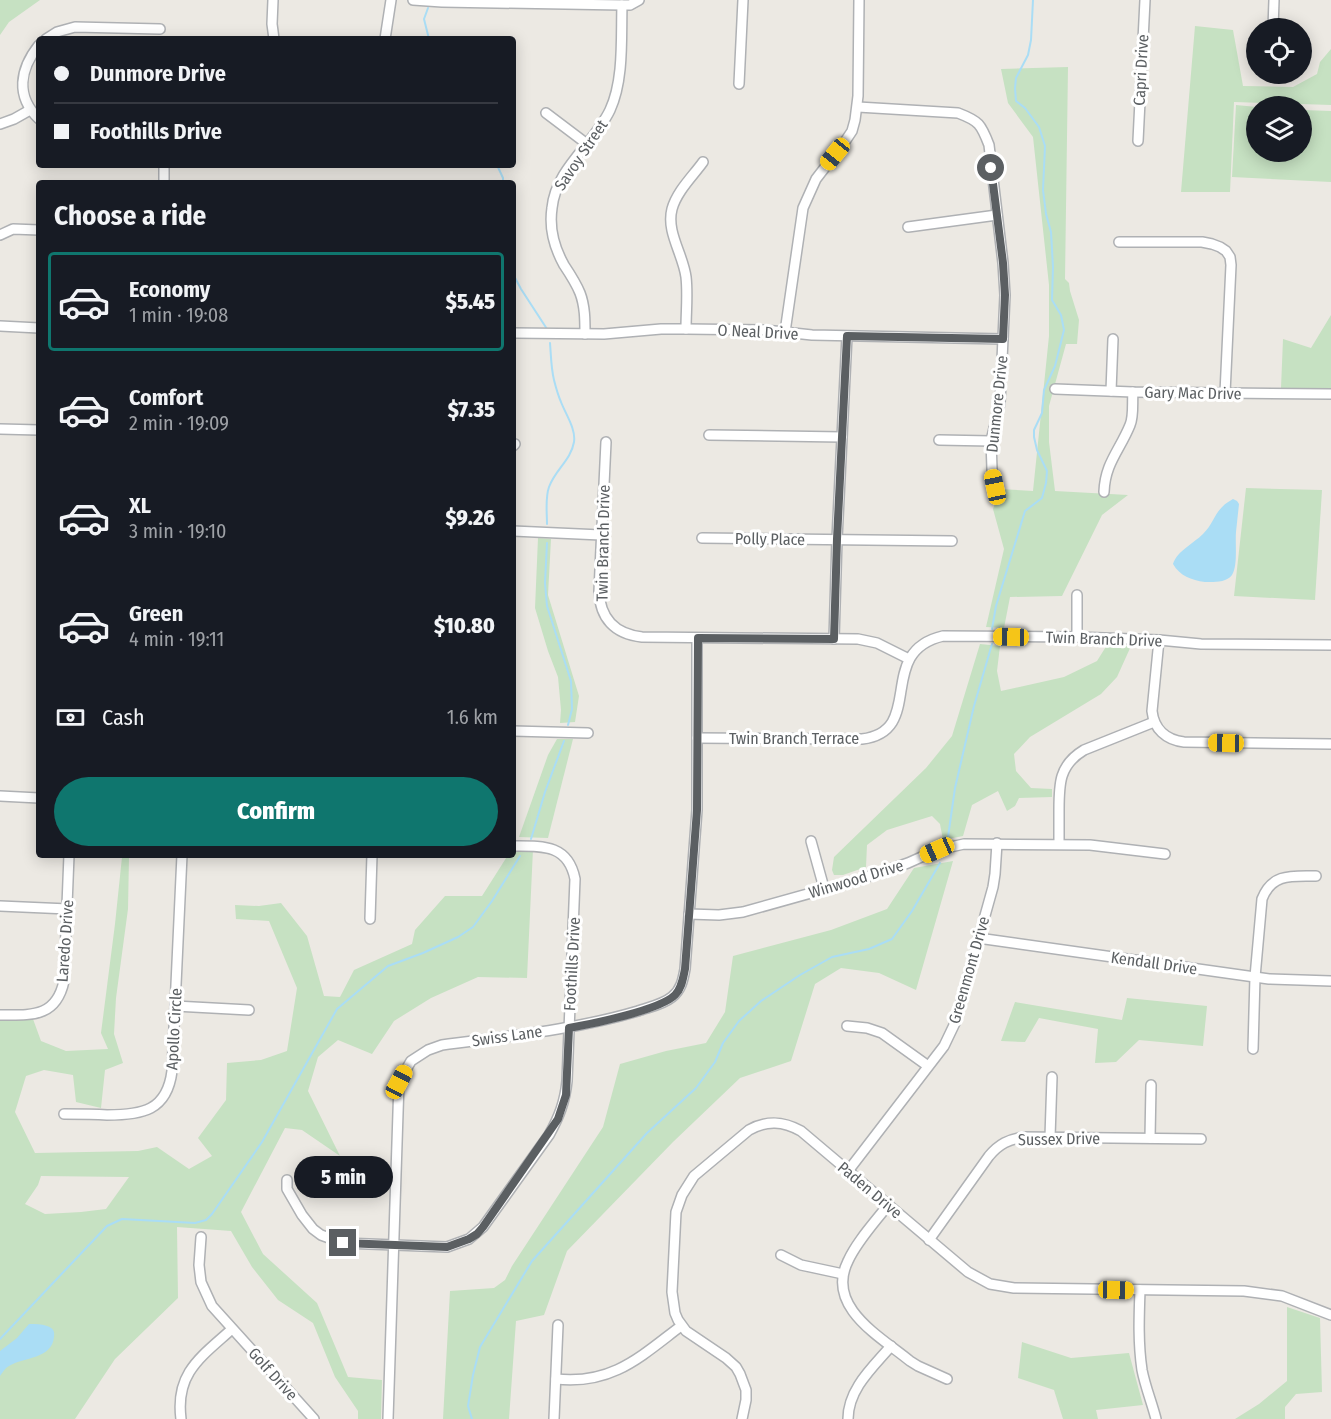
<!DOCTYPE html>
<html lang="en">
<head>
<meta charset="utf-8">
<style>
	body { margin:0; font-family:"Fira Sans Condensed",sans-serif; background:#20242c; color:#f1f3f6; height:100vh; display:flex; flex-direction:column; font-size:22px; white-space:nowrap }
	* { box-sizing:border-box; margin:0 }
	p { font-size:20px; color:#9ea1a6 }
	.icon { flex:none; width:33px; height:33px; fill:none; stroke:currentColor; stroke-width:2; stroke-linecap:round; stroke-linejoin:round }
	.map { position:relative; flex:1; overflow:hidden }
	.details { position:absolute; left:36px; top:180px; width:480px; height:678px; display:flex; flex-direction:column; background:#171b24; border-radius:6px; box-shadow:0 3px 15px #0003 }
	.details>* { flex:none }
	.hud { position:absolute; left:36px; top:36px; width:480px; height:132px; border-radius:6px; box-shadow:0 3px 15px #0003; display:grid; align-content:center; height:132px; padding:0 18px; background:#171b24 }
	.controls { position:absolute; left:1246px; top:18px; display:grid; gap:12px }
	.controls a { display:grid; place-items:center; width:66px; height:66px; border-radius:50%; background:#171b24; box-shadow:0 3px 15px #0003; font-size:30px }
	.end { position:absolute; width:27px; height:27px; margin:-14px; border:8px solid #5b5f62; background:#fff; box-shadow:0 0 0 3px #fff }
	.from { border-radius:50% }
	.bubble { position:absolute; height:42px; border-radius:21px; background:#171b24; box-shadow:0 3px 15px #0003; font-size:20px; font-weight:800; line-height:42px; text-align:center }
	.car { position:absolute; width:18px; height:36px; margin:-18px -9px; border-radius:8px; box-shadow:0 0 4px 2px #0007; background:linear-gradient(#f5c518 24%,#345 0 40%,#f5c518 0 76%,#345 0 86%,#f5c518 0) }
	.hud b { display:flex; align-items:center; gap:21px; height:57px; font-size:22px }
	.hud b+b { border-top:2px solid #363941 }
	.hud i { width:15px; height:15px; background:#f1f3f6 }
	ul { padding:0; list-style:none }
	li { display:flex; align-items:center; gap:18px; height:99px; margin:0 12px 9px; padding:0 6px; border:3px solid transparent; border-radius:6px }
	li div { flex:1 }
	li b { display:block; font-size:22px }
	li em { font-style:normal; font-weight:800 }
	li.on { border-color:#0f766e }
	li>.icon { width:54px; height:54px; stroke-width:1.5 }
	h2 { padding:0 18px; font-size:27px; line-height:72px }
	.pay { display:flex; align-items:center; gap:15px; height:66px; padding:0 18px; font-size:22px }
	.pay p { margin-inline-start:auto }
	.action { display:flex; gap:12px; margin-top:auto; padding:12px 18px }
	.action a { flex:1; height:69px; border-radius:36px; background:#0f766e; color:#fff; font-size:24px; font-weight:800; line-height:69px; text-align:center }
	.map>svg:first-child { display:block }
</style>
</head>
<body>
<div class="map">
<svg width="1331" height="1419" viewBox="0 0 1331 1419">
	<rect width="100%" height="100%" fill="#ece9e3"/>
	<!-- green -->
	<g fill="#c6e1c2" fill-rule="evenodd">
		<path d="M 0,0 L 40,0 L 9,22 L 0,35 Z"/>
		<path d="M 1195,26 L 1233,30 L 1243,86 L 1293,87 L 1317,74 L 1320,62 L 1331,49 L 1331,105 L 1234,102 L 1230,192 L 1181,192 Z"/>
		<path d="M 1068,67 L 1065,279 L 1069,283 L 1070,291 L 1079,320 L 1077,344 L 1066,344 L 1049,406 L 1049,442 L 1055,491 L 1128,495 L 1102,515 L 1062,596 L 1010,597 L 1004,628 L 986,627 L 1004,549 L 993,509 L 1000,489 L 1033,491 L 1049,336 L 1049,285 L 1033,137 L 1008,103 L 1001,69 Z"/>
		<path d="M 1236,105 L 1257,107 L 1257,152 L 1302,152 L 1302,110 L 1331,111 L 1331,182 L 1232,177 Z"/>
		<path d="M 1331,315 L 1331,388 L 1281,388 L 1283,339 L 1311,348 Z"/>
		<path d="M 1246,488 L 1322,490 L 1315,600 L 1234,596 Z"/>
		<path d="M 538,538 L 551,539 L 548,595 L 579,696 L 575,722 L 560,723 L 561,710 L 558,677 L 548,651 L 535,608 Z"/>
		<path d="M 980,644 L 1000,646 L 997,671 L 1001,691 L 1064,677 L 1097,661 L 1107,645 L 1131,646 L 1117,677 L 1101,694 L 1030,737 L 1014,754 L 1016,771 L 1031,788 L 1052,789 L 1052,797 L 1019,798 L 1015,806 L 1007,811 L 998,791 L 972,805 L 963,836 L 943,840 L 940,824 L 932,816 L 887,830 L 867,845 L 866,867 L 843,875 L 834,875 L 832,870 L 834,857 L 926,768 L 952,736 Z"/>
		<path d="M 557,739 L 573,739 L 548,838 L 519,837 L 548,755 Z"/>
		<path d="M 533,849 L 527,978 L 478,977 L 431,998 L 394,1021 L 372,1054 L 338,1040 L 318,1057 L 308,1091 L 340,1156 L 302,1130 L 285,1128 L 241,1212 L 263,1254 L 317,1303 L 348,1377 L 382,1380 L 381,1419 L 358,1419 L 358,1411 L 335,1377 L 313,1323 L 278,1300 L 252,1267 L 231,1231 L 177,1227 L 178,1298 L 115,1359 L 75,1419 L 0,1419 L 0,1021 L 33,1019 L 41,1041 L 66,1051 L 108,1049 L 101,1033 L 115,924 L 122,857 L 129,857 L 128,909 L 116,998 L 114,1034 L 123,1063 L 105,1070 L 101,1108 L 76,1102 L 73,1075 L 44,1070 L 26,1076 L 15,1112 L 35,1153 L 138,1151 L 157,1147 L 189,1169 L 212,1156 L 198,1138 L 226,1100 L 227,1063 L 261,1060 L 287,1051 L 297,988 L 269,921 L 236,919 L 235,905 L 259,906 L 281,903 L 307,936 L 324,996 L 340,997 L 354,970 L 412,944 L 415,930 L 445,896 L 482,896 L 508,855 L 513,855 L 513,851 ZM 41,1176 L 128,1177 L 129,1177 L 106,1209 L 81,1212 L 45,1214 L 25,1204 L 38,1185 Z"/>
		<path d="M 953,861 L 916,990 L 879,973 L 841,968 L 815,984 L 791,1061 L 740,1078 L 673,1142 L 567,1251 L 544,1315 L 516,1321 L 509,1419 L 443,1419 L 450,1291 L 494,1288 L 505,1280 L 512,1266 L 603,1127 L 620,1064 L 666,1051 L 706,1043 L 725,1012 L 733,956 L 831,930 L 887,909 L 914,868 Z"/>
		<path d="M 1127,998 L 1207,1006 L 1203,1046 L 1139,1040 L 1116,1062 L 1095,1063 L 1098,1029 L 1039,1018 L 1025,1042 L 1001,1041 L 1015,1002 L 1122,1020 Z"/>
		<path d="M 1287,1307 L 1320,1318 L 1322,1392 L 1296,1394 L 1285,1407 L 1285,1419 L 1235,1419 L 1259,1404 L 1287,1381 Z"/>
		<path d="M 1022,1342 L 1071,1358 L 1129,1353 L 1143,1405 L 1096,1410 L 1098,1419 L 1063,1419 L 1054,1390 L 1018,1378 Z"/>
	</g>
	<!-- water -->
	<g fill="#aaddf5">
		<path d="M 1233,499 L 1237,501 L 1239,504 C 1238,513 1237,523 1236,532 C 1235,544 1238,565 1232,575 C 1226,583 1213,582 1205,582 C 1191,580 1180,576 1173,564 C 1177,551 1193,544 1203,534 C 1216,521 1214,509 1233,499 Z"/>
		<path d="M 29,1324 C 36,1324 41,1324 47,1326 C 53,1328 55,1331 54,1337 C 52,1359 24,1357 9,1366 C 5,1368 3,1372 0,1376 L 0,1351 L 17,1338 Z"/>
	</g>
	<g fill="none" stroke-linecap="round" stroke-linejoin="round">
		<!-- stream -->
		<g stroke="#aaddf5" stroke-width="2">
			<path d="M 428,8 L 424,19 L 429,39"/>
			<path d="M 497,165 L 503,178 L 503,183"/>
			<path d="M 513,274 L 521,289 L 547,329"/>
			<path d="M 547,524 C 547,512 545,498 549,487 C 555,470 571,460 574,442 C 576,429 566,415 561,402 C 558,395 556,388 554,380 C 551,368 551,355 550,343"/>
			<path d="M 547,543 L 545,583 L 547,606 L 571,681 L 572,709 L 568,725"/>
			<path d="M 992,629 L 996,606 L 1025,511 L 1042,498 L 1046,483 L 1047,471 L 1037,450 L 1034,437 L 1034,430 L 1042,413 L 1044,390 L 1055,366 L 1064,330 L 1061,315 L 1052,300 L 1053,267 L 1051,232 L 1046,214 L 1043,190 L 1045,146 L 1039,127 L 1025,108 L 1016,101 L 1015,88 L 1016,78 L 1028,55 L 1031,40 L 1033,0"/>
			<path d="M 948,837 L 955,788 L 974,706 L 992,644"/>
			<path d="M 531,839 L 545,792 L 564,741"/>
			<path d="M 0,1339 L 107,1226 L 122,1219 L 195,1223 L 206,1220 L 212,1214 L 262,1142 L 337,1009 L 388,966 L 423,953 L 458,937 L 473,927 L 492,901 L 520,856"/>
			<path d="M 472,1419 L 468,1406 L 473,1375 L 480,1347 L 532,1261 L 647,1133 L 696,1088 L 715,1062 L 723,1043 L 739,1021 L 761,1001 L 800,975 L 832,957 L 869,949 L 892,939 L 912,911 L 940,863"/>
		</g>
		<!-- minor casing -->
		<g stroke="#afb1b4" stroke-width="12">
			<g id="minor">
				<path d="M 273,0 L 272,24 L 274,39"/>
				<path d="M 413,0 L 442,2 L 622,5 L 630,5 L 639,0"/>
				<path d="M 1273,28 L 1274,0"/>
				<path d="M 46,39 L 57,32 L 75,27 L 160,29"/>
				<path d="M 385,39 L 391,0"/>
				<path d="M 39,45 C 20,69 15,96 39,119"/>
				<path d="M 739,84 L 743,0"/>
				<path d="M 858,107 L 958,113 C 979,121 981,124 989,145 L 1003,263 L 1005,295 L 1000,403 L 991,441 L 992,469 L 995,487"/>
				<path d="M 546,113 L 587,144"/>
				<path d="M 0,124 L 14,119 L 30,110"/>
				<path d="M 1138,141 L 1145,0"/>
				<path d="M 164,183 L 164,165"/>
				<path d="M 908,227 L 997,215"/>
				<path d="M 0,235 L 13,229 L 39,230"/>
				<path d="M 1119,242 L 1202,242 L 1212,244 L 1220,247 L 1226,251 L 1230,257 L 1231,265 L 1225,393"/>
				<path d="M 0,326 L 39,328"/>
				<path d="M 686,329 C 686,312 688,294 686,277 C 683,254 666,232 672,209 C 677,191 693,176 703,162"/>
				<path d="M 785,332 L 803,208 L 816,179 L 846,140 L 852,131 L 855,120 L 858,96 L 859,0"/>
				<path d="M 513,333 L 604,334 L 661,329 L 686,329 L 765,330 L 812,335 L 1003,339"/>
				<path d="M 585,334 C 585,320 585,306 580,293 C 576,283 570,274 564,265 C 554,247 549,228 552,208 C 556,168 594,144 610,110 C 624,80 621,38 622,5"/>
				<path d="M 1055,389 L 1133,392 L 1331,394"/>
				<path d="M 1111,391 L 1113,339"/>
				<path d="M 0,429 L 39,430"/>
				<path d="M 709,435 L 842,437"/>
				<path d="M 939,440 L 991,441"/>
				<path d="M 606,442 L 599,591 C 600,618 614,634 642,637 L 858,639 L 877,643 L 909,659"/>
				<path d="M 513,446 L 515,444"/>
				<path d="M 1104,492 C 1105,463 1120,450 1130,425 C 1134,416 1132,402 1133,392"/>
				<path d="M 513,531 L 601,535"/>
				<path d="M 702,538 L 952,541"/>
				<path d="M 1077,637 L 1077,595"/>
				<path d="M 834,639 L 837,539 L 847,336"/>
				<path d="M 1159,640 L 1152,711 C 1154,729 1166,740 1184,742 L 1331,744"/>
				<path d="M 513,731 L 588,733"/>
				<path d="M 697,738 L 862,739 C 927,731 874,652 943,636 L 1077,637 L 1159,640 L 1201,644 L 1331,645"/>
				<path d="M 0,796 L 39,798"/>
				<path d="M 811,841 L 824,888"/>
				<path d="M 1059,844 C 1059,833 1059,821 1059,810 C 1059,784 1059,765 1084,750 L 1154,722"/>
				<path d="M 0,906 L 68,909"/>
				<path d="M 689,914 L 719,915 L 743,912 L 861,879 L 908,863 L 937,850 L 964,844 L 1090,845 L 1165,854"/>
				<path d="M 370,919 L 372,855"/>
				<path d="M 978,938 L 1269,979 L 1331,981"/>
				<path d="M 175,1006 L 249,1010"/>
				<path d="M 0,1015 C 31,1015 56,1018 64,981 L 69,855"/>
				<path d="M 847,1026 L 867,1028 L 882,1033 L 928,1066"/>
				<path d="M 1253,1049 L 1255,977 L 1262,899 C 1272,873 1292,876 1316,876"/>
				<path d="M 64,1114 C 78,1114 93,1114 107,1115 C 142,1115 167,1111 172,1071 L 182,855"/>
				<path d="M 1050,1137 L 1052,1077"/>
				<path d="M 1150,1138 L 1151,1085"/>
				<path d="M 848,1171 L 944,1046 L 955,1023 L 993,887 L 995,874 L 997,843"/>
				<path d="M 287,1180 L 287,1189 L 302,1215 L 313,1229 L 321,1235 L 343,1243 L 447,1247 L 469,1239 L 483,1227 L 549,1135 C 559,1117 565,1102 567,1081 L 575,879 C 568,844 542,846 513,846"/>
				<path d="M 888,1205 C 875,1222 857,1241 848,1261 C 825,1307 881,1337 910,1361 L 918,1366 L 947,1379"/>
				<path d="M 201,1237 L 199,1265 L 201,1282 L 212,1306 L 314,1419"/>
				<path d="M 929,1240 L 989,1156 C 999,1144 1009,1139 1024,1137 L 1201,1139"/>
				<path d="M 781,1255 L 801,1265 L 843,1274"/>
				<path d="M 1140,1290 C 1139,1317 1138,1343 1142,1370 C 1145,1386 1152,1403 1156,1419"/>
				<path d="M 556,1379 C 612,1385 640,1357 681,1326"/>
				<path d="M 181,1419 C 175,1373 201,1357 232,1329"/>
				<path d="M 388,1419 L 399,1082 L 411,1061 L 428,1050 L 442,1045 C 508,1036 574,1030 638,1011 C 649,1007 662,1005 672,997 C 681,990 683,980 685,969 L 697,810 L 697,638"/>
				<path d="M 554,1419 L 558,1325"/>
				<path d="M 742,1419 L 746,1400 L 746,1390 L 740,1374 L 736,1367 L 726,1358 L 686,1331 L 678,1320 L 675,1313 L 672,1292 L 676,1212 L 682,1195 L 694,1176 L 749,1130 C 767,1120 783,1121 801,1131 L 968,1272 L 990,1284 L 1014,1288 L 1244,1291 L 1282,1296 L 1331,1315"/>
				<path d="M 848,1419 C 848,1389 873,1367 891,1346"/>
			</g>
		</g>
		<!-- minor -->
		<use href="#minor" stroke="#fff" stroke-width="9"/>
	</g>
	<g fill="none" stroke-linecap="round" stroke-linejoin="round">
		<!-- route -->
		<path stroke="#5b5f62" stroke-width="8" d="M 343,1243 L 447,1247 L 469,1239 L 477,1234 L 483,1227 L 558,1119 L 566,1095 L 569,1028 C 592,1024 660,1010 675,995 C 682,988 683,978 685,969 L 697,810 L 698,638 L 834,639 L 837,539 L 847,336 L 1003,339 L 1005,295 L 1003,263 L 991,168"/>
	</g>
	<g text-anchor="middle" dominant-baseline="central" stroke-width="6" stroke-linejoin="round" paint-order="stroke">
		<!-- street labels -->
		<g font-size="16" fill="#5b5f62" stroke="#fff">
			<text transform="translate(1141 70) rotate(-87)">Capri Drive</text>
			<text transform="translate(581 155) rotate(-56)">Savoy Street</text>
			<text transform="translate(758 332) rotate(3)">O Neal Drive</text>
			<text transform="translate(1193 393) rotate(1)">Gary Mac Drive</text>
			<text transform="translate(997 404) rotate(-84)">Dunmore Drive</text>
			<text transform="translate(770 539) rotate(1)">Polly Place</text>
			<text transform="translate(603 543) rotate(-89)">Twin Branch Drive</text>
			<text transform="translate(1104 639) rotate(2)">Twin Branch Drive</text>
			<text x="794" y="738">Twin Branch Terrace</text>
			<text transform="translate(856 879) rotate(-17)">Winwood Drive</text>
			<text transform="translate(65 941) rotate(-86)">Laredo Drive</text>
			<text transform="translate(1154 963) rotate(8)">Kendall Drive</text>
			<text transform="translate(572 964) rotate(-87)">Foothills Drive</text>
			<text transform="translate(969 970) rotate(-74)">Greenmont Drive</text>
			<text transform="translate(174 1029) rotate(-87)">Apollo Circle</text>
			<text transform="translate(507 1036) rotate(-8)">Swiss Lane</text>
			<text transform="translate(1059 1139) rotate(-1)">Sussex Drive</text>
			<text transform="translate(870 1190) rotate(40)">Paden Drive</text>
			<text transform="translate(273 1374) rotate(48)">Golf Drive</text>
		</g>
	</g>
</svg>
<div class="controls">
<a><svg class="icon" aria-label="locate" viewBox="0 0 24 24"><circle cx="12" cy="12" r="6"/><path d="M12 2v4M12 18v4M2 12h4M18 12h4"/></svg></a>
<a><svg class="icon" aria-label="layers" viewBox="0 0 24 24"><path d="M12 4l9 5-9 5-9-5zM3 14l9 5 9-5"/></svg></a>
</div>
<i class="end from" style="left:991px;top:168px"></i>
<i class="end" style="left:343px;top:1243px"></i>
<div class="bubble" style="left:294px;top:1156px;width:99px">5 min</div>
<i class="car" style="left:835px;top:154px;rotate:219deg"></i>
<i class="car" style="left:995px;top:487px;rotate:348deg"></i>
<i class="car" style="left:1011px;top:637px;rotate:271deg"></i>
<i class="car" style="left:1226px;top:743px;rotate:271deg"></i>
<i class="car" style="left:937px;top:850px;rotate:246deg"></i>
<i class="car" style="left:399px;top:1082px;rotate:28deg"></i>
<i class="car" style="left:1116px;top:1290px;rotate:91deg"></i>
<div class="hud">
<b><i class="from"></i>Dunmore Drive</b>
<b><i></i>Foothills Drive</b>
</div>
<section class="details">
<h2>Choose a ride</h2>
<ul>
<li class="on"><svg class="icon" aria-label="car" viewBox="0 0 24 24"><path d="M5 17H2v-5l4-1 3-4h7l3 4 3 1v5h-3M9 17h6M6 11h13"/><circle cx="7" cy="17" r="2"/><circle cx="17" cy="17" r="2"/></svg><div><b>Economy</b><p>1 min · 19:08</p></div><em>$5.45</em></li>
<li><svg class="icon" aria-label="car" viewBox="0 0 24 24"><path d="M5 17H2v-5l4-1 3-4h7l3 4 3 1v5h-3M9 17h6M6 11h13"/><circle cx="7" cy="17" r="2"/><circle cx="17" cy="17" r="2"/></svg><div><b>Comfort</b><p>2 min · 19:09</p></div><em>$7.35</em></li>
<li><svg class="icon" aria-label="car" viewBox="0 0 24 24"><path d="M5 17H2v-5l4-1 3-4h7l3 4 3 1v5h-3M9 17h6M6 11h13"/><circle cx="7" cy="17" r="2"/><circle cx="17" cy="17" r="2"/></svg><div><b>XL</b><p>3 min · 19:10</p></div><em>$9.26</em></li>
<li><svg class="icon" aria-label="car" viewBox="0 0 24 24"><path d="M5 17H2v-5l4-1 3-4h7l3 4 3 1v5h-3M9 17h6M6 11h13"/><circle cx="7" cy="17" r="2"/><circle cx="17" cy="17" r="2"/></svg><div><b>Green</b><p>4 min · 19:11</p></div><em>$10.80</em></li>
</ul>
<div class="pay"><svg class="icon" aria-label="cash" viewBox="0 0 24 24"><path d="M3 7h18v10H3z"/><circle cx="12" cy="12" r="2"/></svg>Cash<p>1.6 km</p></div>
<div class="action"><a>Confirm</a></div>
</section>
</div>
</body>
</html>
